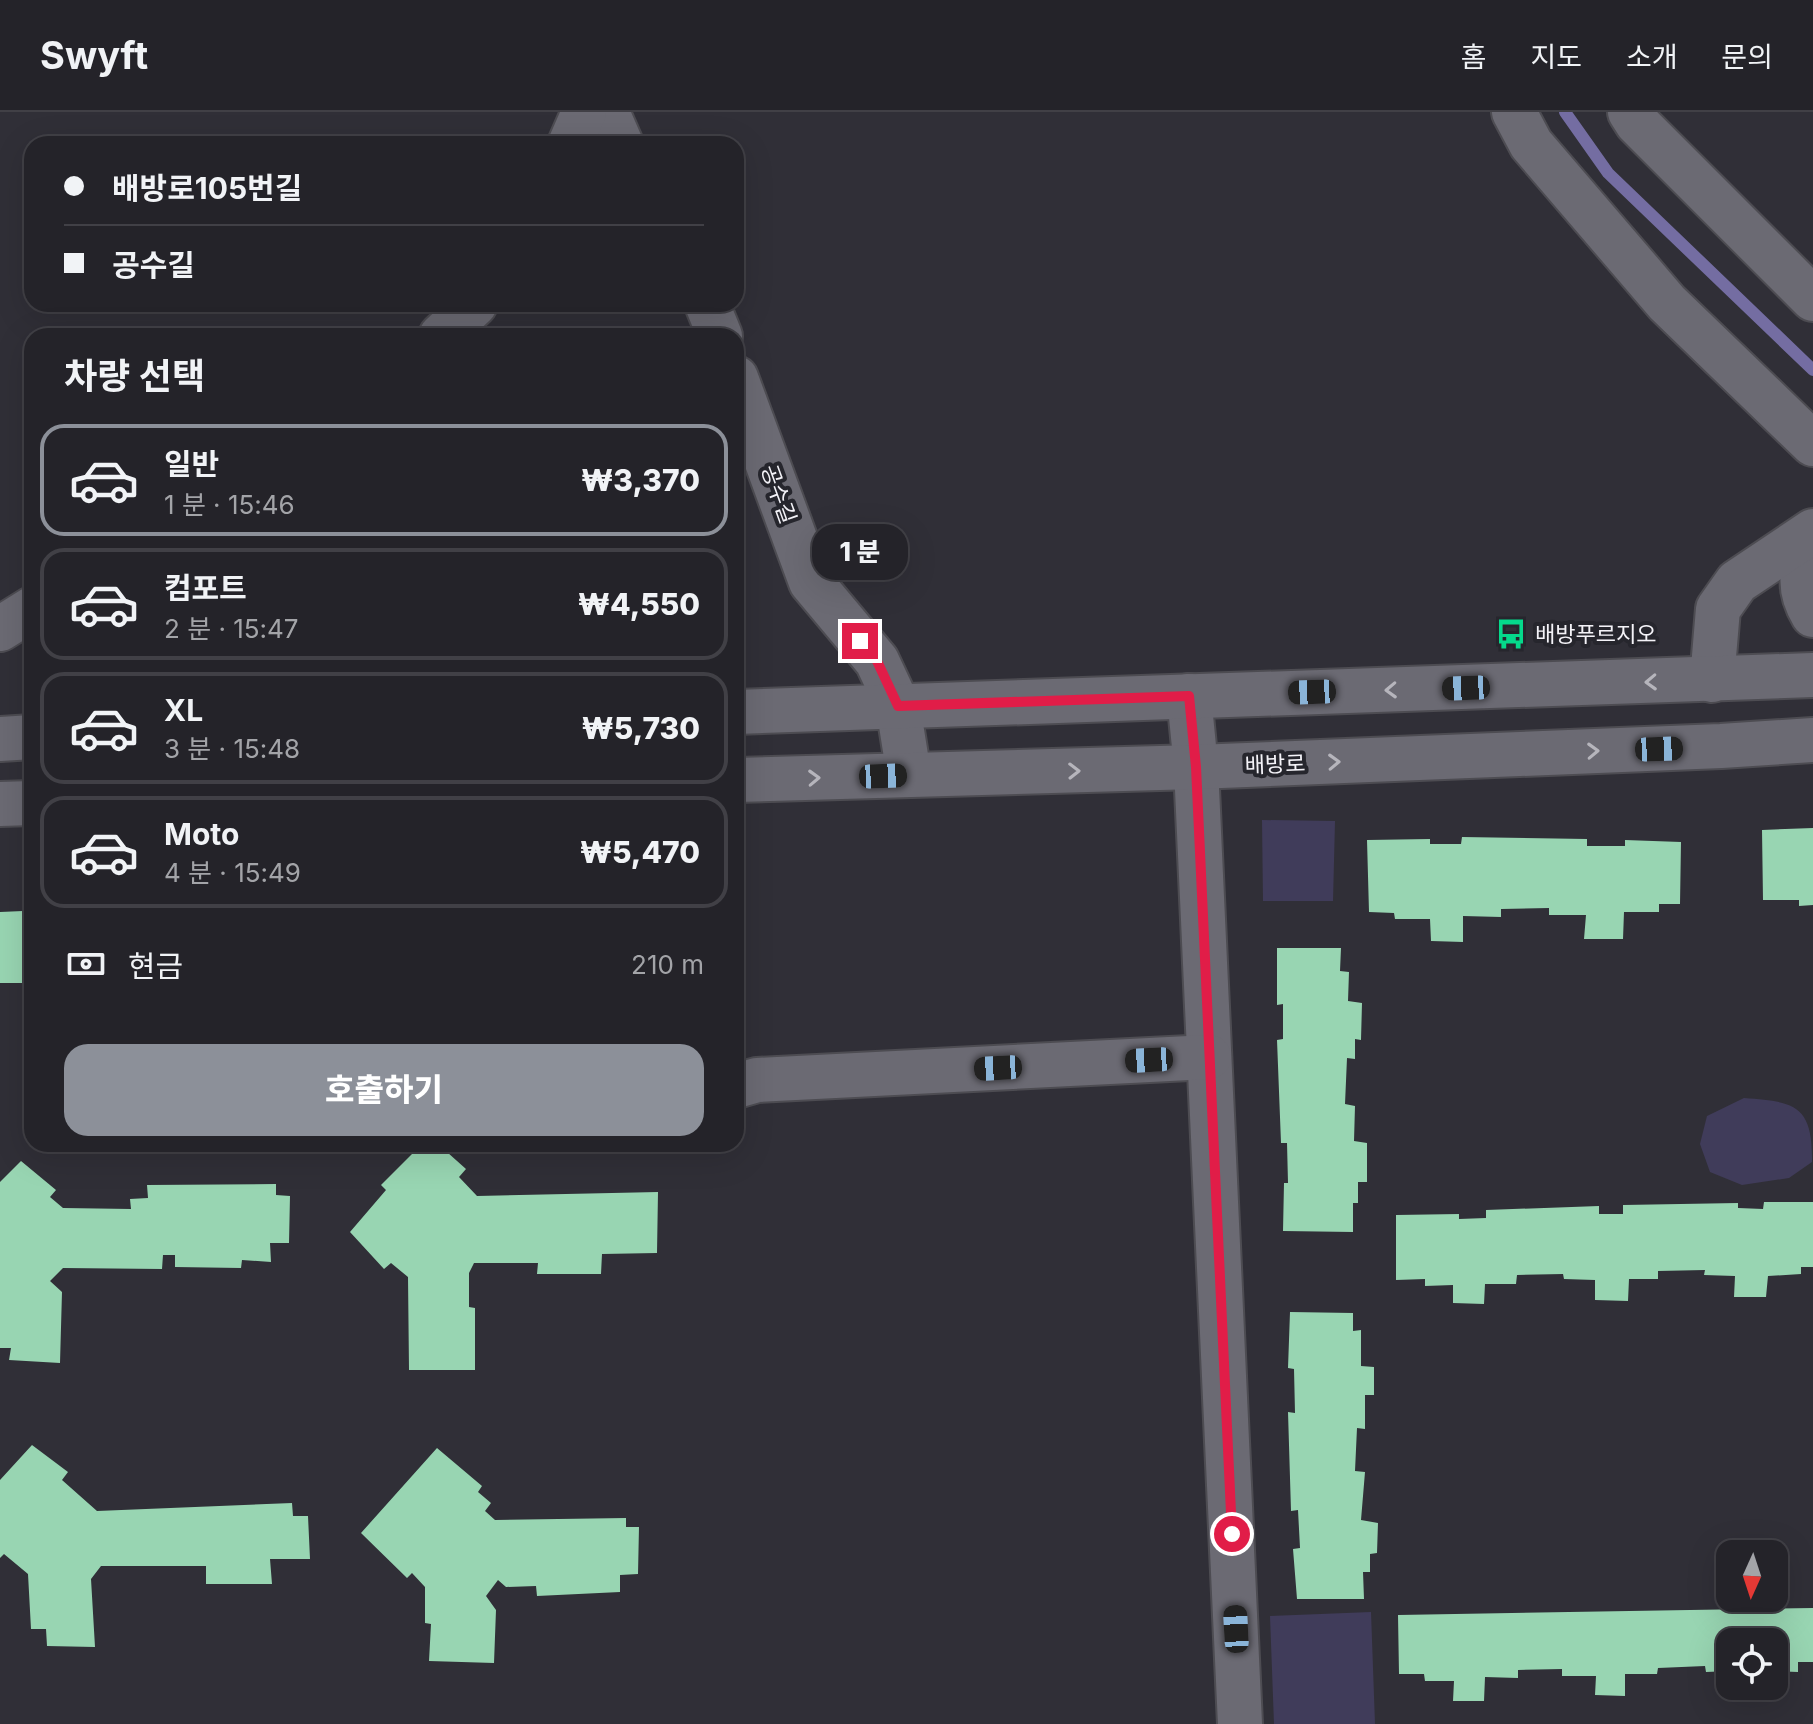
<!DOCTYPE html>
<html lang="ko">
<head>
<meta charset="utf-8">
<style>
	body { margin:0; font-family:Inter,"Noto Sans KR",sans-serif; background:#302f35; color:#f1f3f6; height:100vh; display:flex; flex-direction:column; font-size:30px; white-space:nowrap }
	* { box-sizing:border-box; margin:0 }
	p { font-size:26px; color:#a3a4a8 }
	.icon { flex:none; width:44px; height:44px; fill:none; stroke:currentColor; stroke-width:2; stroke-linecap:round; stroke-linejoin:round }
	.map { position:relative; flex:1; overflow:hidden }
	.side { position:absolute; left:24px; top:216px; width:720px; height:824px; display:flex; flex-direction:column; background:#242329; border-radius:24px; box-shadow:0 8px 32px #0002,0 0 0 2px #414046 }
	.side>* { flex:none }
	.guide { position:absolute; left:24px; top:24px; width:720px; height:176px; border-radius:24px; box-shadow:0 8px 32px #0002,0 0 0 2px #414046; display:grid; align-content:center; height:176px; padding:0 40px; background:#242329 }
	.needle { width:52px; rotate:183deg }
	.controls { position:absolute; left:1716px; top:1428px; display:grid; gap:16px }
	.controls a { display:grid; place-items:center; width:72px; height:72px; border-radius:16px; background:#242329; box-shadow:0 8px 32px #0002,0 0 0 2px #414046; font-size:40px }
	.end { position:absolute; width:36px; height:36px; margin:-18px; border:10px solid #e11d48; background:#fff; box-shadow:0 0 0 4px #fff }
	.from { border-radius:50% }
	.bubble { position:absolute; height:56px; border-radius:24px; background:#242329; box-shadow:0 8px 32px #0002,0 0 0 2px #414046; font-size:26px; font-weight:800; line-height:56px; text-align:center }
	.car { position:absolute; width:24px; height:48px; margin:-24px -12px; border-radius:10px; box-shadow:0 0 6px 2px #0007; background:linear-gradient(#222 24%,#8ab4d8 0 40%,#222 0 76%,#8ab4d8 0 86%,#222 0) }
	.guide b { display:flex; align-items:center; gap:28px; height:76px; font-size:30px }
	.guide b+b { border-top:2px solid #414046 }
	.guide i { width:20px; height:20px; background:#f1f3f6 }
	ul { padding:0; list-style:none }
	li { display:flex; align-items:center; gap:24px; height:112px; margin:0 16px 12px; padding:0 24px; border:4px solid #414046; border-radius:24px }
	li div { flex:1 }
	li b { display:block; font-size:30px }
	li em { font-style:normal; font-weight:800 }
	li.on { border-color:#8c9099 }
	li>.icon { width:72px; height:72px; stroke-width:1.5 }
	h2 { padding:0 40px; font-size:36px; line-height:96px }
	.pay { display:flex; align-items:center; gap:20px; height:88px; padding:0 40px; font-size:30px }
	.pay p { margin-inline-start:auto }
	.primary-button { display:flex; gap:16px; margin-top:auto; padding:16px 40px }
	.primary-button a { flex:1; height:92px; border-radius:24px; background:#8c9099; color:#fff; font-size:32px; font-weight:800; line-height:92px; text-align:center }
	header { display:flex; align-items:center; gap:48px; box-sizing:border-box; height:112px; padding:0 40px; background:#242329; border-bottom:2px solid #414046 }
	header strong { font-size:38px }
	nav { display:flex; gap:44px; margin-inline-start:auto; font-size:28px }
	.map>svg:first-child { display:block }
</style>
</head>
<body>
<header>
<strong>Swyft</strong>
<nav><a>홈</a><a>지도</a><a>소개</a><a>문의</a></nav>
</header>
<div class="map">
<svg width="1813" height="1612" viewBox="0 0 1813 1612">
	<rect width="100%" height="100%" fill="#302f37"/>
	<!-- green -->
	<g fill="#403c5a">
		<path d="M 1262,708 L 1335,709 L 1333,789 L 1263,789 Z"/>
		<path d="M 1744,986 C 1793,990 1813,991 1812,1050 L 1789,1066 L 1742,1073 L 1710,1060 L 1700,1032 L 1707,1004 Z"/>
		<path d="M 1371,1500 L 1375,1612 L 1274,1612 L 1270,1504 Z"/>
	</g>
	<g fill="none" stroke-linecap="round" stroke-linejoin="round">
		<!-- stream -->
		<path stroke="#746da2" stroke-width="12" d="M 1565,0 L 1608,61 L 1813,258"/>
	</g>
	<!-- building -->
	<g fill="#98d5b2">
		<path d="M 1813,716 L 1813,793 L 1799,794 L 1799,788 L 1763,788 L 1762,718 Z"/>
		<path d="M 1462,725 L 1587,727 L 1587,734 L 1625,734 L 1625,728 L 1681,730 L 1680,792 L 1659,792 L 1659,800 L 1624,800 L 1623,827 L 1584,827 L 1586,803 L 1549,803 L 1549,796 L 1501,797 L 1501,805 L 1463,804 L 1463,830 L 1431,829 L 1430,807 L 1395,807 L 1394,801 L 1369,800 L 1367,728 L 1430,727 L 1430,732 L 1461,732 Z"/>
		<path d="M 22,787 L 32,787 L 32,871 L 0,871 L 0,800 L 23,799 Z"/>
		<path d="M 1277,836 L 1341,836 L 1340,859 L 1349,860 L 1348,889 L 1362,891 L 1361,928 L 1355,927 L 1355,947 L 1347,946 L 1345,992 L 1355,994 L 1354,1029 L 1367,1031 L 1367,1070 L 1358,1070 L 1358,1091 L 1353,1091 L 1353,1120 L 1283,1119 L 1284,1071 L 1288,1071 L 1287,1031 L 1281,1031 L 1277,928 L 1283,927 L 1283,892 L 1277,893 Z"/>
		<path d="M 422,1032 L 438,1032 L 466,1057 L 459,1065 L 477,1084 L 658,1080 L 657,1141 L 602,1142 L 601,1162 L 537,1162 L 538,1151 L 474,1151 L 469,1161 L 469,1195 L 475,1196 L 475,1258 L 409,1258 L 408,1165 L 391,1151 L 384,1157 L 350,1120 L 386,1078 L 381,1073 Z"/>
		<path d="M 21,1049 L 56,1078 L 50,1085 L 63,1096 L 131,1097 L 130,1087 L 148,1086 L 147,1073 L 276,1072 L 276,1083 L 290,1084 L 289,1131 L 270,1131 L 271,1150 L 242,1148 L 241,1156 L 175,1155 L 175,1143 L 163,1143 L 162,1157 L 63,1156 L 50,1169 L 62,1180 L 60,1251 L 9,1248 L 11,1236 L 0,1236 L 0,1070 Z"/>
		<path d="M 1764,1090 L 1813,1090 L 1813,1155 L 1801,1155 L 1801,1162 L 1768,1164 L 1766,1185 L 1734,1185 L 1735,1164 L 1704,1163 L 1705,1158 L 1658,1159 L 1658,1167 L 1629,1167 L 1628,1189 L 1595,1188 L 1595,1168 L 1564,1167 L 1563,1162 L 1517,1163 L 1516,1172 L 1485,1172 L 1484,1192 L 1453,1191 L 1453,1173 L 1425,1174 L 1425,1167 L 1396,1168 L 1396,1103 L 1459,1102 L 1459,1107 L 1486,1106 L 1486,1098 L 1599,1094 L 1599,1102 L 1623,1102 L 1623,1093 L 1738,1091 L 1738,1096 L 1763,1097 Z"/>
		<path d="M 1290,1200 L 1353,1201 L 1353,1219 L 1361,1218 L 1361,1254 L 1374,1255 L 1374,1283 L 1365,1283 L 1365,1317 L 1357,1316 L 1355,1359 L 1365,1360 L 1361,1408 L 1378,1411 L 1377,1441 L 1370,1442 L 1370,1460 L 1363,1460 L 1364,1487 L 1297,1487 L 1293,1437 L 1300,1436 L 1298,1398 L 1291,1399 L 1288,1300 L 1295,1301 L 1294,1257 L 1288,1256 Z"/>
		<path d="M 32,1333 L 68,1360 L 62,1368 L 97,1399 L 292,1391 L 293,1404 L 308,1404 L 310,1447 L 270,1447 L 272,1472 L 206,1472 L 206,1454 L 101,1454 L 91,1467 L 95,1535 L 47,1534 L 46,1517 L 31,1517 L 28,1462 L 4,1442 L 0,1446 L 0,1368 Z"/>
		<path d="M 437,1336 L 482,1374 L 478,1380 L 491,1391 L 485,1399 L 495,1408 L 626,1406 L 626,1415 L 639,1415 L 638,1462 L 620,1463 L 620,1480 L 537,1484 L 536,1474 L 506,1475 L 498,1468 L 486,1484 L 496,1498 L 494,1551 L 429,1549 L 431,1512 L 425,1511 L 425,1475 L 412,1461 L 407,1466 L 361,1421 Z"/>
		<path d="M 1813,1496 L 1813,1550 L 1798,1550 L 1798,1560 L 1774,1559 L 1774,1530 L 1730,1530 L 1730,1559 L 1706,1560 L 1705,1554 L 1658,1556 L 1657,1562 L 1625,1562 L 1625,1584 L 1595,1583 L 1596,1564 L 1562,1564 L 1562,1557 L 1518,1558 L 1518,1566 L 1485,1565 L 1484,1589 L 1453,1589 L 1454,1569 L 1425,1569 L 1424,1562 L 1399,1562 L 1398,1503 Z"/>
		<path d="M 1738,1574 L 1767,1574 L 1766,1580 L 1737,1580 Z"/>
	</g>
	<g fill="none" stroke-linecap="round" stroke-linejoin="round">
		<!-- minor casing -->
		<g stroke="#4d4c52" stroke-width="48">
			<g id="minor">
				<path d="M 607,0 L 621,32"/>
				<path d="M 1514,0 L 1531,32 L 1667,191 L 1813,332"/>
				<path d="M 1630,0 L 1637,11 L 1813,187"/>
				<path d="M 570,32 L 584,0"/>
				<path d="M 707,192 L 720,224"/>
				<path d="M 441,224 L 475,192"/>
				<path d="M 736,266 L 811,470 L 877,549 L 898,594 L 909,663"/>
				<path d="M 1813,434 C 1800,459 1798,478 1813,503"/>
				<path d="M 0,517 L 32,497"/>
				<path d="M 1712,568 L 1718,497 L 1737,470 L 1813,419"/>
				<path d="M 1189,584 L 1196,655 L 1240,1612"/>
				<path d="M 736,600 L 1813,563"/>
				<path d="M 0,627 L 32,625"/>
				<path d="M 736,668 L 1196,655 L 1721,634 L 1813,628"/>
				<path d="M 0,692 L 32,691"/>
				<path d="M 736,974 L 757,968 L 1209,945"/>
			</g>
		</g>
		<!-- minor -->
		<use href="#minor" stroke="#6b6a73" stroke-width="44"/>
	</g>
	<!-- one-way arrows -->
	<defs><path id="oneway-chevron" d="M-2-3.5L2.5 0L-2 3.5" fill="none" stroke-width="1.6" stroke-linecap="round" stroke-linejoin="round" transform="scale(2)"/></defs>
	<g stroke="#b6b5bc">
		<use href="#oneway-chevron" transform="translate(1651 570) rotate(178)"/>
		<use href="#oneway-chevron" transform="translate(1391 578) rotate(178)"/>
		<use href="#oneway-chevron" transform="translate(1593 639) rotate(-2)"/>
		<use href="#oneway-chevron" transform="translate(1334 650) rotate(-2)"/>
		<use href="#oneway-chevron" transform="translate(1074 659) rotate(-1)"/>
		<use href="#oneway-chevron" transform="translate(814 666) rotate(-2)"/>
	</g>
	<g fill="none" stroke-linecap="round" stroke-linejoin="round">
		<!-- route -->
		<path stroke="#e11d48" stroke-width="10" d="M 860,529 L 877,549 L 898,594 L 1189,584 L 1196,655 L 1232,1422"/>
	</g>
	<!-- icons -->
	<defs>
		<g id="bus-bare" transform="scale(2.4)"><path d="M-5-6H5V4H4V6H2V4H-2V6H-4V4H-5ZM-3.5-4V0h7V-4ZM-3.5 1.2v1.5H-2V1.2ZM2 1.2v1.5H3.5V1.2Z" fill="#05d98b" stroke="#26262d" stroke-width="2.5" paint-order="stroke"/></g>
	</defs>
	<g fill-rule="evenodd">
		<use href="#bus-bare" x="1511" y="522"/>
	</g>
	<g text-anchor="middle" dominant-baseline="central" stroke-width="8" stroke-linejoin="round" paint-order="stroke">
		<!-- street labels -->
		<g font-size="22" fill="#f4f3f8" stroke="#26262d">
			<text transform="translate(779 382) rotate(70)">공수길</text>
			<text transform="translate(1275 652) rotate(-2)">배방로</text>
		</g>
		<!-- poi labels -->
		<g font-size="22" fill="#f4f3f8" stroke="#26262d" text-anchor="start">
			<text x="1535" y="522">배방푸르지오</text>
		</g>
	</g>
</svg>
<div class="controls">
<a><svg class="needle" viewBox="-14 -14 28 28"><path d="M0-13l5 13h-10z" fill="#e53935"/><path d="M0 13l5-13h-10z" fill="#a3a4a8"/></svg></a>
<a><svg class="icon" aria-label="locate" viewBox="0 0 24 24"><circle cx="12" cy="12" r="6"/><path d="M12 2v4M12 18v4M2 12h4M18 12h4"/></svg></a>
</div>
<i class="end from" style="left:1232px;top:1422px"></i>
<i class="end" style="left:860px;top:529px"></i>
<div class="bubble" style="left:812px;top:412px;width:96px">1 분</div>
<i class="car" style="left:1466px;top:576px;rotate:268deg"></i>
<i class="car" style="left:1312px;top:580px;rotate:268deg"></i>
<i class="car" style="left:1659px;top:637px;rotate:88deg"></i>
<i class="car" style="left:883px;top:664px;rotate:88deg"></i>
<i class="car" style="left:1149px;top:948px;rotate:267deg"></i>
<i class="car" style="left:998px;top:956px;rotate:267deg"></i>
<i class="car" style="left:1236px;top:1517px;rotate:357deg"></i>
<div class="guide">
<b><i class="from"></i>배방로105번길</b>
<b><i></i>공수길</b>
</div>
<section class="side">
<h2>차량 선택</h2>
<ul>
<li class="on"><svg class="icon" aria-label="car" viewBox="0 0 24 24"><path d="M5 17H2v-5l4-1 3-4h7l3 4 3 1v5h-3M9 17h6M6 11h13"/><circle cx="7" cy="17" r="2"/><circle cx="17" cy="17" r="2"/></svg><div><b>일반</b><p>1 분 · 15:46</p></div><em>₩3,370</em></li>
<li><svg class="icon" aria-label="car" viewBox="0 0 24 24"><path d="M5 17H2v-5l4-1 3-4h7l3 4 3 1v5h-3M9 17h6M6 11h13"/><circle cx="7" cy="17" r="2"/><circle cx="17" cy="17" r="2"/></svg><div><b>컴포트</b><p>2 분 · 15:47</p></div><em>₩4,550</em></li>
<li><svg class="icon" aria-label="car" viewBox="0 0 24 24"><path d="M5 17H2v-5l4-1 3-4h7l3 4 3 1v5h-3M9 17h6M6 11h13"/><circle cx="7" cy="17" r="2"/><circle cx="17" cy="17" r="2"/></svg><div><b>XL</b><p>3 분 · 15:48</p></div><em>₩5,730</em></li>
<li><svg class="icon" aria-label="car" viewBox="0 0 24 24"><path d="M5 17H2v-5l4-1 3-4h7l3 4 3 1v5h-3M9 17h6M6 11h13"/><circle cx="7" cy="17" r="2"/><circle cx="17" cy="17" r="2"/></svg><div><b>Moto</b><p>4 분 · 15:49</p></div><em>₩5,470</em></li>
</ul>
<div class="pay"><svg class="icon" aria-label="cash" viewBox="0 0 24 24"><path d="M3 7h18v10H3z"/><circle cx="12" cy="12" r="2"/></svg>현금<p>210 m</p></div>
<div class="primary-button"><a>호출하기</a></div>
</section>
</div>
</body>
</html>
